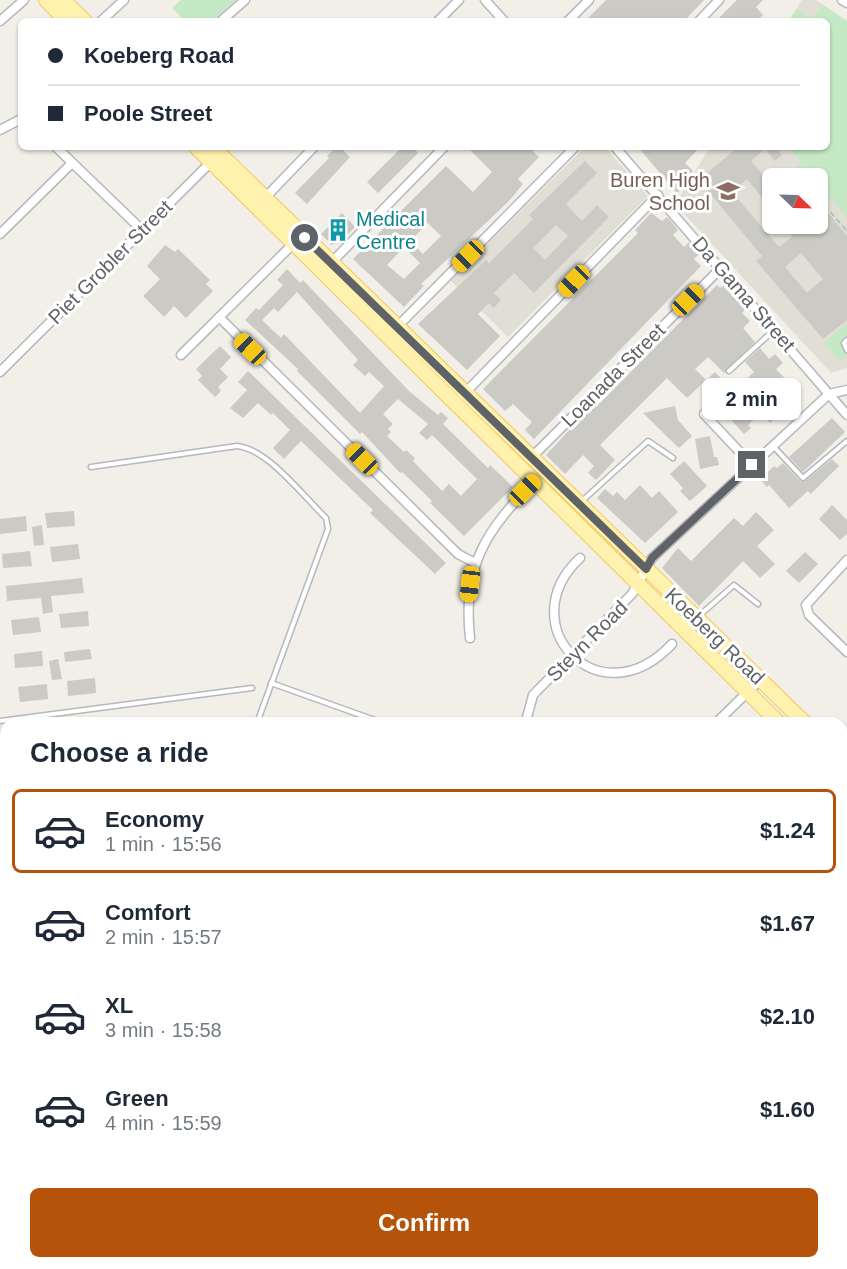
<!DOCTYPE html>
<html lang="en">
<head>
<meta charset="utf-8">
<style>
	body { margin:0; font-family:Arial,sans-serif; background:#f2f2f3; color:#1f2937; height:100vh; display:flex; flex-direction:column; font-size:22px; white-space:nowrap }
	* { box-sizing:border-box; margin:0 }
	p { font-size:20px; color:#747a83 }
	.icon { flex:none; width:33px; height:33px; fill:none; stroke:currentColor; stroke-width:2; stroke-linecap:round; stroke-linejoin:round }
	.map { position:relative; flex:1; overflow:hidden }
	.sheet { position:absolute; left:0px; top:717px; width:848px; height:552px; display:flex; flex-direction:column; background:#fff; border-radius:18px 18px 0 0; box-shadow:0 2px 4px #0004 }
	.sheet>* { flex:none }
	.hud { position:absolute; left:18px; top:18px; width:812px; height:132px; border-radius:9px; box-shadow:0 2px 4px #0004; display:grid; align-content:center; height:132px; padding:0 30px; background:#fff }
	.needle { width:39px; rotate:113deg }
	.tools { position:absolute; left:762px; top:168px; display:grid; gap:12px }
	.tools a { display:grid; place-items:center; width:66px; height:66px; border-radius:9px; background:#fff; box-shadow:0 2px 4px #0004; font-size:30px }
	.end { position:absolute; width:27px; height:27px; margin:-14px; border:8px solid #5f6368; background:#fff; box-shadow:0 0 0 3px #fff }
	.from { border-radius:50% }
	.bubble { position:absolute; height:42px; border-radius:9px; background:#fff; box-shadow:0 2px 4px #0004; font-size:20px; font-weight:700; line-height:42px; text-align:center }
	.car { position:absolute; width:18px; height:36px; margin:-18px -9px; border-radius:8px; box-shadow:0 0 4px 2px #0007; background:linear-gradient(#f5c518 24%,#345 0 40%,#f5c518 0 76%,#345 0 86%,#f5c518 0) }
	.hud b { display:flex; align-items:center; gap:21px; height:57px; font-size:22px }
	.hud b+b { border-top:2px solid #e0e1e3 }
	.hud i { width:15px; height:15px; background:#1f2937 }
	ul { padding:0; list-style:none }
	li { display:flex; align-items:center; gap:18px; height:84px; margin:0 12px 9px; padding:0 18px; border:3px solid transparent; border-radius:9px }
	li div { flex:1 }
	li b { display:block; font-size:22px }
	li em { font-style:normal; font-weight:700 }
	li.selected { border-color:#b45309 }
	li>.icon { width:54px; height:54px; stroke-width:1.5 }
	h2 { padding:0 30px; font-size:27px; line-height:72px }
	.cta { display:flex; gap:12px; margin-top:auto; padding:12px 30px }
	.cta a { flex:1; height:69px; border-radius:9px; background:#b45309; color:#fff; font-size:24px; font-weight:700; line-height:69px; text-align:center }
	.map>svg:first-child { display:block }
</style>
</head>
<body>
<div class="map">
<svg width="847" height="1269" viewBox="0 0 847 1269">
	<rect width="100%" height="100%" fill="#f1efe8"/>
	<!-- education -->
	<g fill="#e1ded6" fill-rule="evenodd">
		<path d="M 802,0 L 816,0 L 847,21 L 847,368 L 831,373 L 675,204 L 710,147 L 826,147 L 826,21 L 789,21 ZM 772,178 L 818,178 L 818,224 L 772,224 Z"/>
		<path d="M 585,147 L 605,147 L 648,196 L 508,337 L 450,280 Z"/>
	</g>
	<!-- green -->
	<g fill="#c5e8c5">
		<path d="M 181,0 L 236,0 L 212,21 L 185,21 L 172,8 Z"/>
		<path d="M 821,6 L 826,7 L 847,21 L 847,217 L 831,198 L 818,209 L 818,178 L 784,178 L 802,163 L 789,147 L 826,147 L 826,21 L 789,21 L 796,9 L 812,19 Z"/>
		<path d="M 847,324 L 847,355 L 839,361 L 824,343 Z"/>
	</g>
	<g fill="none" stroke-linecap="round" stroke-linejoin="round">
		<!-- taxiway -->
		<g stroke="#d4d3d0" stroke-width="28">
			<path d="M 842,1231 L 847,1216"/>
			<path d="M 443,1267 L 444,1263"/>
			<path d="M 828,1268 L 830,1263"/>
			<path d="M 170,1269 L 172,1263"/>
			<path d="M 299,1269 L 302,1263"/>
			<path d="M 564,1269 L 578,1268"/>
		</g>
	</g>
	<!-- building -->
	<g fill="#cccac5" fill-rule="evenodd">
		<path d="M 606,0 L 704,0 L 684,21 L 585,21 Z"/>
		<path d="M 737,0 L 763,0 L 756,7 L 763,15 L 757,21 L 716,21 Z"/>
		<path d="M 336,147 L 340,147 L 350,157 L 307,204 L 295,193 L 329,158 L 327,156 Z"/>
		<path d="M 402,147 L 413,147 L 418,153 L 378,193 L 367,182 Z"/>
		<path d="M 467,147 L 537,147 L 533,151 L 539,157 L 518,179 L 523,184 L 509,201 L 421,284 L 424,286 L 404,307 L 353,259 L 446,166 L 473,192 L 492,172 ZM 428,223 L 441,236 L 423,254 L 410,241 ZM 404,247 L 420,263 L 404,279 L 387,265 Z"/>
		<path d="M 638,147 L 700,147 L 685,163 L 693,171 L 680,183 L 683,187 L 677,193 Z"/>
		<path d="M 738,147 L 785,147 L 779,152 L 782,155 L 775,161 L 765,149 L 751,161 L 766,178 L 772,173 L 772,210 L 747,179 L 732,192 L 779,247 L 792,237 L 784,224 L 818,224 L 818,217 L 826,210 L 847,236 L 847,320 L 823,339 L 756,261 L 762,256 L 699,180 ZM 801,253 L 823,279 L 807,293 L 785,267 Z"/>
		<path d="M 585,161 L 597,173 L 566,204 L 582,221 L 597,205 L 609,217 L 534,293 L 514,273 L 494,293 L 501,300 L 494,308 L 489,303 L 478,314 L 500,336 L 467,370 L 418,324 L 486,260 L 489,263 L 533,219 L 529,215 ZM 556,225 L 568,236 L 545,260 L 533,248 Z"/>
		<path d="M 342,213 L 355,227 L 338,244 L 335,242 L 332,245 L 321,234 Z"/>
		<path d="M 651,213 L 662,221 L 667,217 L 670,220 L 678,230 L 673,235 L 684,247 L 689,242 L 699,254 L 694,259 L 701,266 L 534,439 L 525,430 L 532,422 L 513,404 L 505,411 L 483,389 L 638,233 L 635,230 Z"/>
		<path d="M 165,245 L 175,252 L 178,249 L 210,280 L 206,284 L 213,291 L 186,318 L 174,306 L 164,317 L 143,296 L 160,279 L 147,266 Z"/>
		<path d="M 287,269 L 300,283 L 303,280 L 409,391 L 438,415 L 441,412 L 448,418 L 443,424 L 488,468 L 490,465 L 513,487 L 464,536 L 430,503 L 432,501 L 422,491 L 402,472 L 400,473 L 362,432 L 360,434 L 297,371 L 298,369 L 245,320 L 256,308 L 259,310 L 283,285 L 277,280 ZM 297,292 L 358,360 L 353,365 L 365,376 L 369,372 L 384,386 L 360,413 L 284,334 L 281,338 L 262,320 L 274,308 L 278,312 ZM 398,399 L 428,424 L 419,433 L 427,440 L 432,435 L 477,479 L 461,496 L 449,484 L 442,491 L 413,461 L 415,458 L 406,450 L 404,452 L 387,436 L 391,432 L 388,429 L 393,424 L 383,414 Z"/>
		<path d="M 717,285 L 720,288 L 723,286 L 746,309 L 742,313 L 750,321 L 743,328 L 755,342 L 724,373 L 708,357 L 695,369 L 706,380 L 687,398 L 667,378 L 600,445 L 615,460 L 596,480 L 588,473 L 594,466 L 583,455 L 565,474 L 546,455 L 590,408 L 595,403 L 597,406 Z"/>
		<path d="M 220,346 L 231,357 L 220,369 L 228,377 L 218,387 L 221,391 L 215,397 L 198,380 L 202,376 L 196,369 Z"/>
		<path d="M 760,348 L 769,359 L 775,354 L 783,363 L 776,369 L 800,394 L 770,423 L 761,413 L 748,425 L 751,428 L 744,434 L 731,420 L 744,407 L 731,393 L 754,372 L 745,362 Z"/>
		<path d="M 248,371 L 446,563 L 435,574 L 370,513 L 373,510 L 301,441 L 284,459 L 273,448 L 290,430 L 273,413 L 271,415 L 258,403 L 243,418 L 230,408 L 247,390 L 238,382 Z"/>
		<path d="M 715,372 L 733,391 L 721,402 L 703,383 Z"/>
		<path d="M 675,406 L 678,420 L 692,436 L 679,448 L 643,413 Z"/>
		<path d="M 832,418 L 845,432 L 803,472 L 789,457 Z"/>
		<path d="M 710,436 L 714,457 L 717,457 L 719,465 L 700,469 L 695,439 Z"/>
		<path d="M 832,459 L 839,466 L 811,494 L 808,491 L 789,508 L 769,485 L 767,487 L 760,479 L 774,466 L 777,468 L 783,463 L 800,481 L 804,482 Z"/>
		<path d="M 684,461 L 707,486 L 690,501 L 680,491 L 683,488 L 670,474 Z"/>
		<path d="M 640,485 L 652,498 L 659,491 L 678,512 L 645,543 L 597,498 L 605,489 L 613,496 L 617,492 L 625,500 Z"/>
		<path d="M 832,505 L 847,520 L 847,534 L 840,540 L 819,519 Z"/>
		<path d="M 74,511 L 75,526 L 47,528 L 45,513 Z"/>
		<path d="M 756,512 L 774,530 L 757,546 L 775,564 L 760,578 L 743,561 L 699,606 L 662,568 L 678,548 L 691,561 L 734,518 L 743,526 Z"/>
		<path d="M 26,516 L 27,531 L 0,534 L 0,519 Z"/>
		<path d="M 42,525 L 44,545 L 34,546 L 32,527 Z"/>
		<path d="M 78,544 L 80,559 L 52,562 L 50,547 Z"/>
		<path d="M 30,551 L 32,566 L 3,568 L 2,554 Z"/>
		<path d="M 805,552 L 818,564 L 799,583 L 786,571 Z"/>
		<path d="M 82,578 L 84,593 L 51,596 L 53,612 L 43,614 L 41,598 L 7,601 L 6,586 Z"/>
		<path d="M 88,611 L 89,626 L 61,628 L 59,614 Z"/>
		<path d="M 39,617 L 41,632 L 13,635 L 11,620 Z"/>
		<path d="M 90,649 L 92,659 L 65,662 L 64,652 Z"/>
		<path d="M 42,651 L 43,666 L 15,668 L 14,654 Z"/>
		<path d="M 58,659 L 62,679 L 52,680 L 49,661 Z"/>
		<path d="M 95,678 L 96,693 L 68,696 L 67,681 Z"/>
		<path d="M 47,684 L 48,699 L 20,702 L 18,687 Z"/>
	</g>
	<g fill="none" stroke-linecap="round" stroke-linejoin="round">
		<!-- lane casing -->
		<g stroke="#b5b8bc" stroke-width="7">
			<g id="lane">
				<path d="M 847,340 L 844,343 L 847,350"/>
				<path d="M 729,371 L 774,330"/>
				<path d="M 773,446 L 803,478 L 847,441"/>
				<path d="M 91,467 L 237,446 C 268,449 303,496 326,518 L 328,529 L 257,723"/>
				<path d="M 582,501 L 648,441 L 673,458"/>
				<path d="M 700,615 L 734,585 L 758,604"/>
				<path d="M 271,683 L 383,723"/>
				<path d="M 0,721 L 252,688"/>
				<path d="M 842,737 L 847,732"/>
				<path d="M 0,1047 L 6,1044"/>
				<path d="M 0,1196 L 6,1190"/>
				<path d="M 842,1198 L 847,1200"/>
				<path d="M 0,1229 L 6,1230"/>
				<path d="M 564,1263 L 580,1269"/>
				<path d="M 57,1269 L 59,1263"/>
				<path d="M 152,1269 L 154,1263"/>
				<path d="M 726,1269 L 728,1263"/>
			</g>
		</g>
		<!-- street casing -->
		<g stroke="#b5b8bc" stroke-width="11">
			<g id="street">
				<path d="M 485,0 L 504,21"/>
				<path d="M 842,0 L 847,3"/>
				<path d="M 0,21 L 24,0"/>
				<path d="M 101,21 L 124,0"/>
				<path d="M 221,21 L 245,0"/>
				<path d="M 438,21 L 459,0"/>
				<path d="M 568,21 L 589,0"/>
				<path d="M 699,21 L 719,0"/>
				<path d="M 0,130 L 21,119"/>
				<path d="M 56,147 L 142,230"/>
				<path d="M 615,147 L 847,415"/>
				<path d="M 262,201 L 314,147"/>
				<path d="M 0,234 L 72,163"/>
				<path d="M 331,263 L 444,147"/>
				<path d="M 219,317 L 458,554 L 475,563"/>
				<path d="M 396,328 L 575,147"/>
				<path d="M 181,355 L 294,243"/>
				<path d="M 0,372 L 213,160"/>
				<path d="M 463,395 L 658,195"/>
				<path d="M 704,414 L 752,465"/>
				<path d="M 531,458 L 721,268"/>
				<path d="M 580,558 C 509,624 599,722 672,644"/>
				<path d="M 847,560 L 806,605 L 809,615 L 847,652"/>
				<path d="M 470,638 C 462,566 486,530 535,481"/>
				<path d="M 526,721 L 533,695 L 632,594 L 652,558 L 829,394 L 847,390"/>
				<path d="M 716,723 L 761,679"/>
				<path d="M 842,945 L 847,939"/>
			</g>
		</g>
		<!-- primary casing -->
		<g stroke="#f2c960" stroke-width="16">
			<g id="primary">
				<path d="M 46,0 L 67,21"/>
				<path d="M 63,0 L 85,21"/>
				<path d="M 196,147 L 779,723"/>
				<path d="M 213,147 L 805,723"/>
				<path d="M 842,759 L 847,765"/>
				<path d="M 842,785 L 847,790"/>
			</g>
		</g>
		<!-- path -->
		<g stroke="#9cc7a9" stroke-width="1.5" stroke-dasharray="6 3" stroke-linecap="butt">
			<path d="M 818,194 L 825,205"/>
			<path d="M 818,213 L 825,206 L 847,231"/>
			<path d="M 139,1269 L 141,1263"/>
		</g>
		<!-- lane -->
		<use href="#lane" stroke="#fff" stroke-width="4"/>
		<!-- street -->
		<use href="#street" stroke="#fff" stroke-width="8"/>
		<!-- primary -->
		<use href="#primary" stroke="#fff2af" stroke-width="14"/>
	</g>
	<g fill="none" stroke-linecap="round" stroke-linejoin="round">
		<!-- route -->
		<path stroke="#5f6368" stroke-width="8" d="M 305,238 L 646,569 L 652,558 L 752,465"/>
	</g>
	<!-- icons -->
	<defs>
		<g id="school-bare" transform="scale(1.8)"><path d="M0-5L7-2L0 1L-7-2ZM-4 1L0 2.5L4 1V4Q0 6-4 4Z" fill="#8d6e63" stroke="#fff" stroke-width="2.5" paint-order="stroke"/></g>
		<g id="building-bare" transform="scale(1.8)"><path d="M-4-6H4V6H1V3H-1V6H-4ZM-2.5-4.3h1.7v1.8h-1.7ZM.8-4.3h1.7v1.8H.8ZM-2.5-1h1.7V.8h-1.7ZM.8-1h1.7V.8H.8Z" fill="#0f9aa8" stroke="#fff" stroke-width="2.5" paint-order="stroke"/></g>
	</defs>
	<g fill-rule="evenodd">
		<use href="#school-bare" x="728" y="191"/>
		<use href="#building-bare" x="338" y="230"/>
	</g>
	<g text-anchor="middle" dominant-baseline="central" stroke-width="6" stroke-linejoin="round" paint-order="stroke">
		<!-- education labels -->
		<g font-size="20" fill="#785e54" stroke="#fff" text-anchor="end">
			<text x="710" y="180">Buren High<tspan x="710" dy="23">School</tspan></text>
		</g>
		<!-- culture labels -->
		<g font-size="20" fill="#0d838f" stroke="#fff" text-anchor="start">
			<text x="356" y="219">Medical<tspan x="356" dy="23">Centre</tspan></text>
		</g>
		<!-- street labels -->
		<g font-size="20" fill="#5f6368" stroke="#fff">
			<text transform="translate(110 262) rotate(-45)">Piet Grobler Street</text>
			<text transform="translate(744 294) rotate(49)">Da Gama Street</text>
			<text transform="translate(613 375) rotate(-45)">Loanada Street</text>
			<text transform="translate(715 636) rotate(44)">Koeberg Road</text>
			<text transform="translate(587 641) rotate(-45)">Steyn Road</text>
		</g>
	</g>
</svg>
<div class="tools">
<a><svg class="needle" viewBox="-14 -14 28 28"><path d="M0-13l5 13h-10z" fill="#e53935"/><path d="M0 13l5-13h-10z" fill="#747a83"/></svg></a>
</div>
<i class="end from" style="left:305px;top:238px"></i>
<i class="end" style="left:752px;top:465px"></i>
<div class="bubble" style="left:702px;top:378px;width:99px">2 min</div>
<i class="car" style="left:468px;top:256px;rotate:225deg"></i>
<i class="car" style="left:574px;top:281px;rotate:224deg"></i>
<i class="car" style="left:688px;top:300px;rotate:45deg"></i>
<i class="car" style="left:250px;top:349px;rotate:314deg"></i>
<i class="car" style="left:362px;top:459px;rotate:315deg"></i>
<i class="car" style="left:525px;top:490px;rotate:45deg"></i>
<i class="car" style="left:470px;top:584px;rotate:187deg"></i>
<div class="hud">
<b><i class="from"></i>Koeberg Road</b>
<b><i></i>Poole Street</b>
</div>
<section class="sheet">
<h2>Choose a ride</h2>
<ul>
<li class="selected"><svg class="icon" aria-label="car" viewBox="0 0 24 24"><path d="M5 17H2v-5l4-1 3-4h7l3 4 3 1v5h-3M9 17h6M6 11h13"/><circle cx="7" cy="17" r="2"/><circle cx="17" cy="17" r="2"/></svg><div><b>Economy</b><p>1 min · 15:56</p></div><em>$1.24</em></li>
<li><svg class="icon" aria-label="car" viewBox="0 0 24 24"><path d="M5 17H2v-5l4-1 3-4h7l3 4 3 1v5h-3M9 17h6M6 11h13"/><circle cx="7" cy="17" r="2"/><circle cx="17" cy="17" r="2"/></svg><div><b>Comfort</b><p>2 min · 15:57</p></div><em>$1.67</em></li>
<li><svg class="icon" aria-label="car" viewBox="0 0 24 24"><path d="M5 17H2v-5l4-1 3-4h7l3 4 3 1v5h-3M9 17h6M6 11h13"/><circle cx="7" cy="17" r="2"/><circle cx="17" cy="17" r="2"/></svg><div><b>XL</b><p>3 min · 15:58</p></div><em>$2.10</em></li>
<li><svg class="icon" aria-label="car" viewBox="0 0 24 24"><path d="M5 17H2v-5l4-1 3-4h7l3 4 3 1v5h-3M9 17h6M6 11h13"/><circle cx="7" cy="17" r="2"/><circle cx="17" cy="17" r="2"/></svg><div><b>Green</b><p>4 min · 15:59</p></div><em>$1.60</em></li>
</ul>
<div class="cta"><a>Confirm</a></div>
</section>
</div>
</body>
</html>
